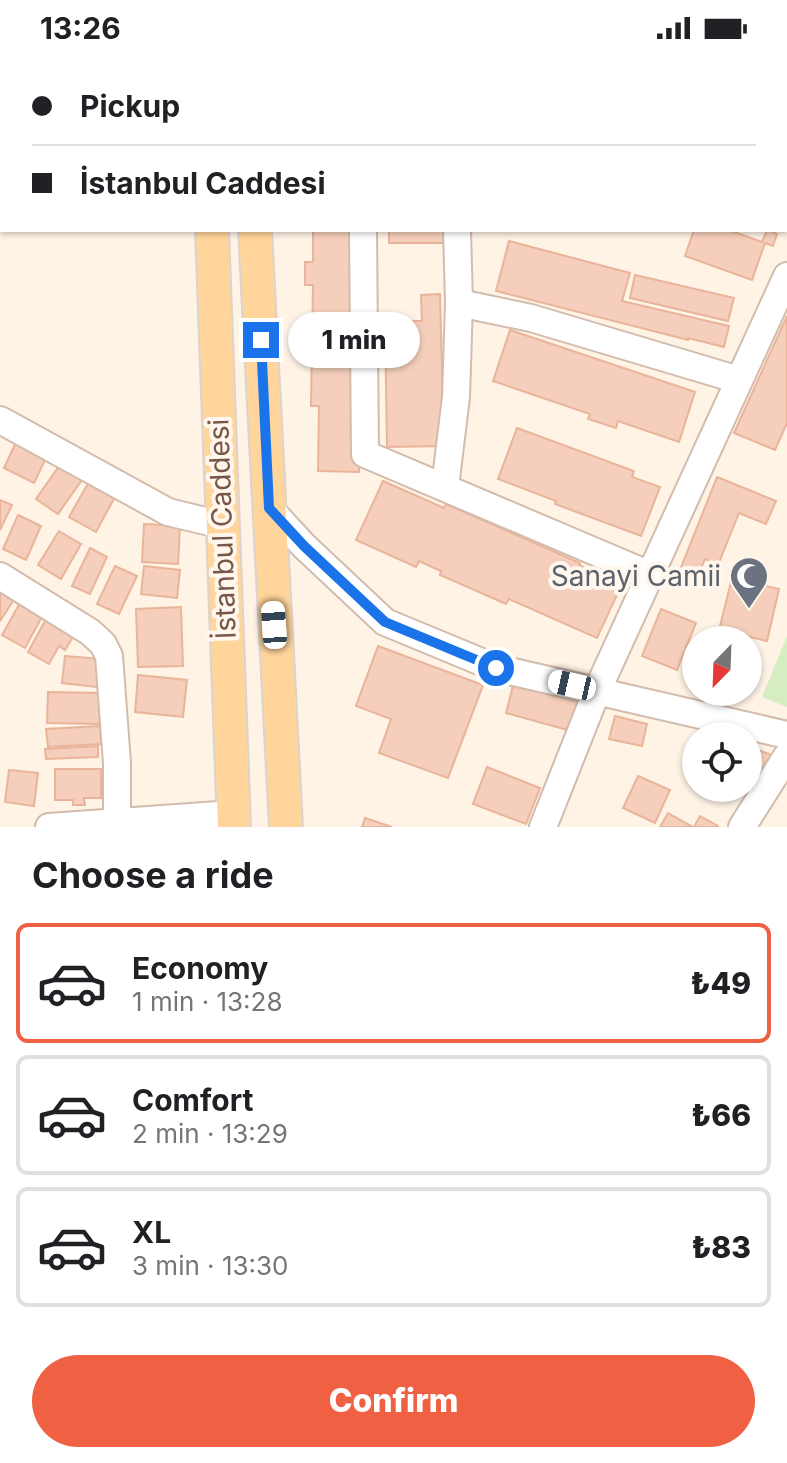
<!DOCTYPE html>
<html lang="en">
<head>
<meta charset="utf-8">
<style>
	body { margin:0; font-family:Inter,sans-serif; background:#f2f2f2; color:#202124; height:100vh; display:flex; flex-direction:column; font-size:30px; white-space:nowrap }
	* { box-sizing:border-box; margin:0 }
	p { font-size:26px; color:#757577 }
	.icon { flex:none; width:44px; height:44px; fill:none; stroke:currentColor; stroke-width:2; stroke-linecap:round; stroke-linejoin:round }
	.map { position:relative; height:771px; overflow:hidden }
	.panel { display:flex; flex-direction:column; background:#fff; flex:1 }
	.panel>* { flex:none }
	.top-card { position:absolute; left:0px; top:0px; width:788px; height:176px; box-shadow:0 2px 6px #0004; display:grid; align-content:center; height:176px; padding:0 32px; background:#fff }
	.needle { width:52px; rotate:203deg }
	.fabs { position:absolute; left:682px; top:570px; display:grid; gap:16px }
	.fabs a { display:grid; place-items:center; width:80px; height:80px; border-radius:50%; background:#fff; box-shadow:0 2px 6px #0004; font-size:40px }
	.end { position:absolute; width:36px; height:36px; margin:-18px; border:10px solid #1a73e8; background:#fff; box-shadow:0 0 0 4px #fff }
	.from { border-radius:50% }
	.bubble { position:absolute; height:56px; border-radius:28px; background:#fff; box-shadow:0 2px 6px #0004; font-size:26px; font-weight:800; line-height:56px; text-align:center }
	.car { position:absolute; width:24px; height:48px; margin:-24px -12px; border-radius:10px; box-shadow:0 0 6px 2px #0007; background:linear-gradient(#fff 24%,#345 0 40%,#fff 0 76%,#345 0 86%,#fff 0) }
	.top-card b { display:flex; align-items:center; gap:28px; height:76px; font-size:30px }
	.top-card b+b { border-top:2px solid #e0e0e0 }
	.top-card i { width:20px; height:20px; background:#202124 }
	ul { padding:0; list-style:none }
	li { display:flex; align-items:center; gap:24px; height:120px; margin:0 16px 12px; padding:0 16px; border:4px solid #e0e0e0; border-radius:12px }
	li div { flex:1 }
	li b { display:block; font-size:30px }
	li em { font-style:normal; font-weight:800 }
	li.on { border-color:#f06042 }
	li>.icon { width:72px; height:72px; stroke-width:1.5 }
	h2 { padding:0 32px; font-size:36px; line-height:96px }
	.primary-button { display:flex; gap:16px; margin-top:auto; padding:16px 32px }
	.primary-button a { flex:1; height:92px; border-radius:48px; background:#f06042; color:#fff; font-size:32px; font-weight:800; line-height:92px; text-align:center }
	.status { display:flex; justify-content:space-between; align-items:center; height:56px; padding:0 40px; background:#fff; direction:ltr }
	.status svg { height:22px; fill:currentColor }
	.map>svg:first-child { display:block }
</style>
</head>
<body>
<div class="status"><b>13:26</b><svg viewBox="0 0 49 12"><path d="M0 12V9h3v3zM5 12V6h3v6zM10 12V3h3v9zM15 12V0h3v12zM26 1h20v11H26zM47 4h2v5h-2z"/></svg></div>
<div class="map">
<svg width="787" height="771" viewBox="0 0 787 771">
	<rect width="100%" height="100%" fill="#fef3e5"/>
	<!-- green -->
	<path fill="#d6edc2" d="M 787,580 L 787,651 L 762,641 Z"/>
	<!-- building -->
	<g fill="#f5cfbb" stroke="#e9b49a" stroke-width="2">
		<path d="M 671,0 L 741,0 L 671,2 Z"/>
		<path d="M 313,174 L 361,174 L 359,416 L 318,415 L 319,350 L 311,350 L 313,229 L 305,229 L 305,206 L 313,206 Z"/>
		<rect x="389" y="174" width="56" height="13"/>
		<path d="M 694,174 L 729,174 L 762,186 L 767,174 L 777,178 L 773,190 L 765,187 L 752,224 L 685,200 Z"/>
		<path d="M 509,185 L 630,217 L 622,245 L 729,270 L 724,291 L 688,282 L 688,284 L 496,235 Z"/>
		<path d="M 635,219 L 734,242 L 728,265 L 630,242 Z"/>
		<path d="M 440,238 L 444,390 L 387,391 L 385,265 L 422,265 L 421,239 Z"/>
		<path d="M 787,260 L 787,367 L 775,394 L 734,377 Z"/>
		<path d="M 510,274 L 695,336 L 679,386 L 618,365 L 616,372 L 588,363 L 590,358 L 493,325 Z"/>
		<path d="M 517,372 L 634,415 L 632,421 L 660,431 L 641,480 L 555,448 L 556,445 L 498,423 Z"/>
		<path d="M 17,384 L 48,398 L 34,427 L 4,412 Z"/>
		<path d="M 62,406 L 84,421 L 58,458 L 36,443 Z"/>
		<path d="M 717,421 L 776,445 L 766,468 L 739,457 L 718,509 L 705,503 L 697,521 L 680,514 Z"/>
		<path d="M 90,424 L 116,439 L 96,476 L 69,461 Z"/>
		<path d="M 383,425 L 444,452 L 446,448 L 580,507 L 579,509 L 622,528 L 597,582 L 509,543 L 506,548 L 440,519 L 441,515 L 419,505 L 416,511 L 356,484 Z"/>
		<path d="M 0,444 L 12,449 L 0,474 Z"/>
		<path d="M 18,459 L 41,470 L 26,504 L 3,493 Z"/>
		<path d="M 144,468 L 180,470 L 178,508 L 142,506 Z"/>
		<path d="M 59,475 L 81,488 L 61,523 L 38,509 Z"/>
		<path d="M 90,492 L 107,501 L 90,538 L 72,530 Z"/>
		<path d="M 115,510 L 137,520 L 119,558 L 97,548 Z"/>
		<path d="M 144,510 L 180,514 L 177,542 L 141,538 Z"/>
		<path d="M 732,522 L 779,533 L 767,585 L 719,574 Z"/>
		<path d="M 0,532 L 15,542 L 0,565 Z"/>
		<path d="M 21,545 L 44,557 L 25,592 L 2,579 Z"/>
		<path d="M 181,551 L 183,610 L 138,611 L 136,553 Z"/>
		<path d="M 661,553 L 696,567 L 677,614 L 642,600 Z"/>
		<path d="M 46,563 L 74,579 L 65,594 L 59,590 L 49,608 L 28,596 Z"/>
		<path d="M 378,590 L 483,629 L 448,722 L 379,697 L 391,663 L 356,650 Z"/>
		<path d="M 65,600 L 100,603 L 97,631 L 62,627 Z"/>
		<path d="M 138,619 L 187,624 L 183,661 L 135,656 Z"/>
		<path d="M 515,622 L 581,641 L 571,675 L 506,657 Z"/>
		<path d="M 48,636 L 101,637 L 100,668 L 47,667 Z"/>
		<path d="M 615,660 L 647,668 L 642,690 L 609,683 Z"/>
		<path d="M 100,670 L 101,688 L 48,691 L 46,673 Z"/>
		<path d="M 98,690 L 98,701 L 46,703 L 45,693 Z"/>
		<path d="M 748,690 L 774,700 L 762,733 L 748,728 Z"/>
		<path d="M 487,711 L 540,732 L 526,768 L 473,748 Z"/>
		<path d="M 55,713 L 101,713 L 101,742 L 84,742 L 85,749 L 73,749 L 73,744 L 55,744 Z"/>
		<path d="M 9,714 L 38,717 L 34,750 L 5,746 Z"/>
		<path d="M 638,720 L 670,734 L 655,767 L 623,752 Z"/>
		<path d="M 668,757 L 693,771 L 660,771 Z"/>
		<path d="M 700,760 L 718,770 L 718,771 L 694,771 Z"/>
		<path d="M 365,762 L 392,771 L 362,771 Z"/>
	</g>
	<g fill="none" stroke-linecap="round" stroke-linejoin="round">
		<!-- minor casing -->
		<g stroke="#d3bcad" stroke-width="30">
			<g id="minor">
				<path d="M 397,0 L 397,2"/>
				<path d="M 786,49 L 787,49"/>
				<path d="M 0,97 L 2,97"/>
				<path d="M 786,151 L 787,151"/>
				<path d="M 363,174 L 365,398 L 650,519"/>
				<path d="M 459,247 L 531,262 L 739,324"/>
				<path d="M 0,364 L 168,456 L 222,469"/>
				<path d="M 445,431 L 456,341 L 459,247 L 457,174"/>
				<path d="M 269,452 L 304,490 L 385,566 L 496,612 L 787,679"/>
				<path d="M 0,520 L 90,576 L 103,588 L 109,600 L 117,707 L 117,771"/>
				<path d="M 49,771 L 233,758"/>
				<path d="M 543,771 L 597,635 L 787,220"/>
				<path d="M 742,771 L 787,700"/>
			</g>
		</g>
		<!-- major casing -->
		<g stroke="#dcd3cf" stroke-width="36">
			<g id="major">
				<path d="M 207,0 L 207,2"/>
				<path d="M 246,0 L 246,2"/>
				<path d="M 212,174 L 234,771"/>
				<path d="M 255,174 L 286,771"/>
			</g>
		</g>
		<!-- minor -->
		<use href="#minor" stroke="#fff" stroke-width="26"/>
		<!-- major -->
		<use href="#major" stroke="#ffd59b" stroke-width="32"/>
	</g>
	<g fill="none" stroke-linecap="round" stroke-linejoin="round">
		<!-- route -->
		<path stroke="#1a73e8" stroke-width="10" d="M 261,284 L 269,452 L 304,490 L 385,566 L 496,612"/>
	</g>
	<!-- icons -->
	<defs>
		<g id="mosque-pin" transform="scale(2)"><path d="M0 17L-7.5 6A9.5 9.5 0 1 1 7.5 6Z" fill="#6b7280" stroke="#fff7ed"/><path d="M3.5-4.9A6 6 0 1 0 3.5 4.9A5 5 0 1 1 3.5-4.9Z" fill="#fff"/></g>
	</defs>
	<g fill-rule="evenodd">
		<use href="#mosque-pin" x="749" y="520"/>
	</g>
	<g text-anchor="middle" dominant-baseline="central" stroke-width="8" stroke-linejoin="round" paint-order="stroke">
		<!-- street labels -->
		<g font-size="28" fill="#795748" stroke="#fff7ed">
			<text transform="translate(222 473) rotate(-92)">İstanbul Caddesi</text>
		</g>
		<!-- worship labels -->
		<g font-size="28" fill="#5b616d" stroke="#fff7ed" text-anchor="end">
			<text x="721" y="520">Sanayi Camii</text>
		</g>
	</g>
</svg>
<div class="fabs">
<a><svg class="needle" viewBox="-14 -14 28 28"><path d="M0-13l5 13h-10z" fill="#e53935"/><path d="M0 13l5-13h-10z" fill="#757577"/></svg></a>
<a><svg class="icon" aria-label="locate" viewBox="0 0 24 24"><circle cx="12" cy="12" r="6"/><path d="M12 2v4M12 18v4M2 12h4M18 12h4"/></svg></a>
</div>
<i class="end from" style="left:496px;top:612px"></i>
<i class="end" style="left:261px;top:284px"></i>
<div class="bubble" style="left:288px;top:256px;width:132px">1 min</div>
<i class="car" style="left:274px;top:569px;rotate:356deg"></i>
<i class="car" style="left:572px;top:629px;rotate:283deg"></i>
<div class="top-card">
<b><i class="from"></i>Pickup</b>
<b><i></i>İstanbul Caddesi</b>
</div>
</div>
<section class="panel">
<h2>Choose a ride</h2>
<ul>
<li class="on"><svg class="icon" aria-label="car" viewBox="0 0 24 24"><path d="M5 17H2v-5l4-1 3-4h7l3 4 3 1v5h-3M9 17h6M6 11h13"/><circle cx="7" cy="17" r="2"/><circle cx="17" cy="17" r="2"/></svg><div><b>Economy</b><p>1 min · 13:28</p></div><em>₺49</em></li>
<li><svg class="icon" aria-label="car" viewBox="0 0 24 24"><path d="M5 17H2v-5l4-1 3-4h7l3 4 3 1v5h-3M9 17h6M6 11h13"/><circle cx="7" cy="17" r="2"/><circle cx="17" cy="17" r="2"/></svg><div><b>Comfort</b><p>2 min · 13:29</p></div><em>₺66</em></li>
<li><svg class="icon" aria-label="car" viewBox="0 0 24 24"><path d="M5 17H2v-5l4-1 3-4h7l3 4 3 1v5h-3M9 17h6M6 11h13"/><circle cx="7" cy="17" r="2"/><circle cx="17" cy="17" r="2"/></svg><div><b>XL</b><p>3 min · 13:30</p></div><em>₺83</em></li>
</ul>
<div class="primary-button"><a>Confirm</a></div>
</section>
</body>
</html>
